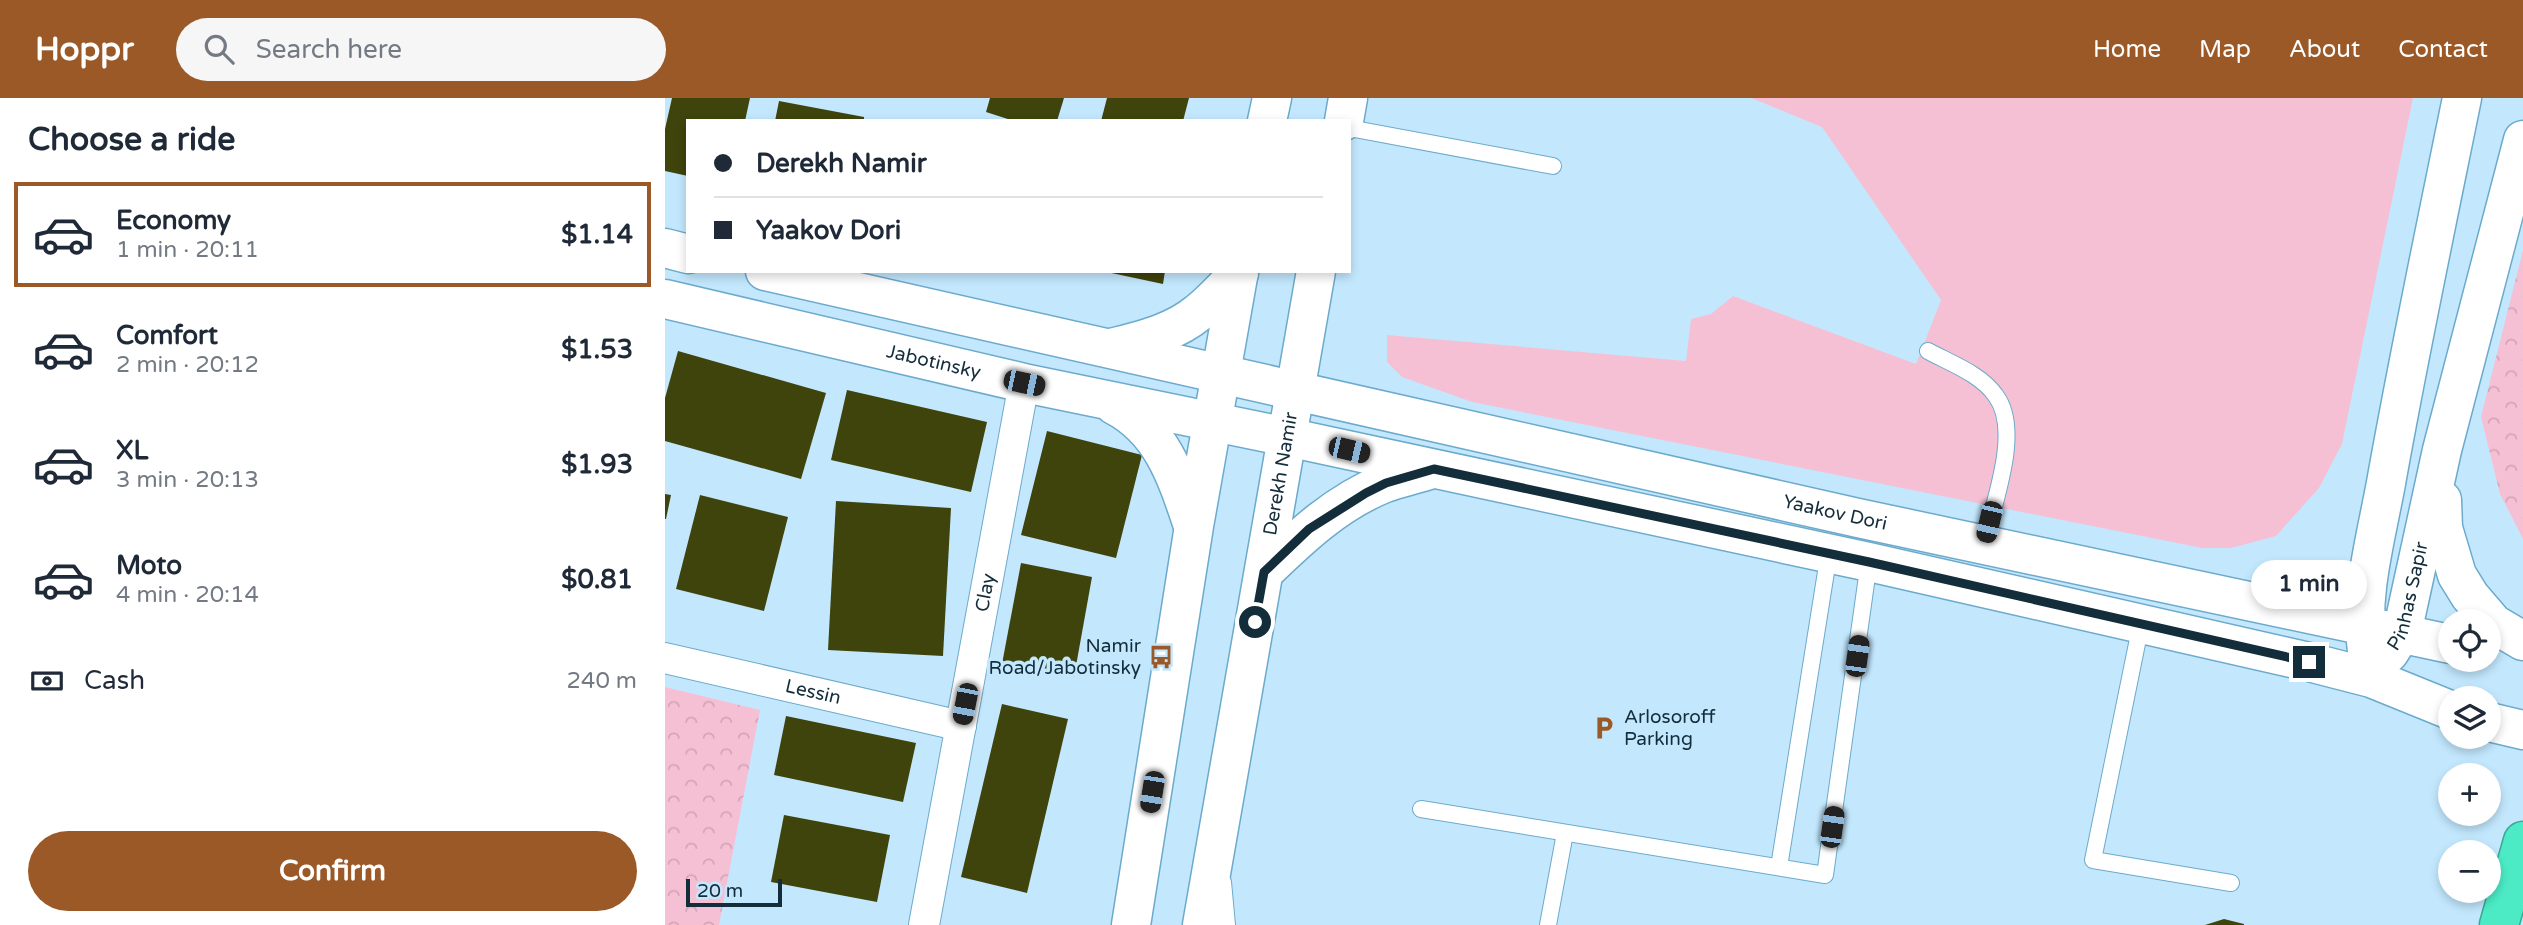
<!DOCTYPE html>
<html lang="en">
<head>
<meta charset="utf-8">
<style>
	body { margin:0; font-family:"Varela Round",sans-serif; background:#f6f6f7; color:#1f2937; height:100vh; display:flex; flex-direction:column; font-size:26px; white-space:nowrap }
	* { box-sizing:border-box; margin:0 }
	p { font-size:23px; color:#747a83 }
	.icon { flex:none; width:38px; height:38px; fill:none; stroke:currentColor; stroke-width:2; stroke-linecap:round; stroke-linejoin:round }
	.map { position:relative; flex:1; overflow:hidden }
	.sheet { display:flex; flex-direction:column; background:#fff; width:665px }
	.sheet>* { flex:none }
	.banner { position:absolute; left:21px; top:21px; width:665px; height:154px; border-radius:0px; box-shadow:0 4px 10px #0003; display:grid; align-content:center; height:154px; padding:0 28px; background:#fff }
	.tools { position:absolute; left:1773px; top:511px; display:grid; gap:14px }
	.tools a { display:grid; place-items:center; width:63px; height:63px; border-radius:50%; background:#fff; box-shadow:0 4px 10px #0003; font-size:35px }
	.scale { position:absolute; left:21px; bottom:18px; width:96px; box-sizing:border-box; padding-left:7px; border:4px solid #132d3b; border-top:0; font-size:19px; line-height:24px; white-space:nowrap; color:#132d3b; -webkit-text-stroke:5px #c3e8fe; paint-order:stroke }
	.end { position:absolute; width:32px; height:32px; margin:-16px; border:9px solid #132d3b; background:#fff; box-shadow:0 0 0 4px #fff }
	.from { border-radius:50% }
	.bubble { position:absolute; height:49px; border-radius:24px; background:#fff; box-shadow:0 4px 10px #0003; font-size:23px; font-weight:800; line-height:49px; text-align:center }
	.car { position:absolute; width:21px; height:42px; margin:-21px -10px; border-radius:9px; box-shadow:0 0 5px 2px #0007; background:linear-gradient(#222 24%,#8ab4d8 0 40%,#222 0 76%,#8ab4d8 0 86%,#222 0) }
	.banner b { display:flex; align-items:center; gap:24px; height:66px; font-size:26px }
	.banner b+b { border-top:2px solid #e0e1e3 }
	.banner i { width:18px; height:18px; background:#1f2937 }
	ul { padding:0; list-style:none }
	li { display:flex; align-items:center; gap:21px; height:105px; margin:0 14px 10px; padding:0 14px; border:4px solid transparent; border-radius:0px }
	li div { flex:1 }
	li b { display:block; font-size:26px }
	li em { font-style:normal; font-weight:800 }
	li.selected { border-color:#9b5928 }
	li>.icon { width:63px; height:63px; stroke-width:1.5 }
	h2 { padding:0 28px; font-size:32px; line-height:84px }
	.pay { display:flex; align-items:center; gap:18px; height:77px; padding:0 28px; font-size:26px }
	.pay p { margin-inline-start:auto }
	.cta { display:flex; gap:14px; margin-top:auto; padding:14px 28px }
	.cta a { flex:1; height:80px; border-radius:42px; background:#9b5928; color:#fff; font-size:28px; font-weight:800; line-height:80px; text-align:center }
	header { display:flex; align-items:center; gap:42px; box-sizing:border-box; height:98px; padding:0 35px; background:#9b5928; color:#fff }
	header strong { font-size:33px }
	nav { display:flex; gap:38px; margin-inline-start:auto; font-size:24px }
	.search { width:490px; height:63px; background:#f6f6f7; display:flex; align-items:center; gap:18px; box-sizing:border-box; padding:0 24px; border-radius:38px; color:#747a83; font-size:26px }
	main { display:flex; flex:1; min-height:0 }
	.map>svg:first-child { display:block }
</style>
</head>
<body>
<header>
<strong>Hoppr</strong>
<div class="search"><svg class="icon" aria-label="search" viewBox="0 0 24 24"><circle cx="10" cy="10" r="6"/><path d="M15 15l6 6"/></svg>Search here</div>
<nav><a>Home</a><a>Map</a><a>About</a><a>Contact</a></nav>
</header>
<main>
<section class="sheet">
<h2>Choose a ride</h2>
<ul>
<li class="selected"><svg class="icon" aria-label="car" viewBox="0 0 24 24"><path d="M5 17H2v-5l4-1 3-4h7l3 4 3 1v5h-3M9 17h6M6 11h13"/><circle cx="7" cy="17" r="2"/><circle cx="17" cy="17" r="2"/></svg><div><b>Economy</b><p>1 min · 20:11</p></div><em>$1.14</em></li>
<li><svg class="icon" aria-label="car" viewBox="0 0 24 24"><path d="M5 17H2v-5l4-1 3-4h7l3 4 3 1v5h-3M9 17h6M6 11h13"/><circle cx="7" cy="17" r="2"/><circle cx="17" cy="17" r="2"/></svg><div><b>Comfort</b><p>2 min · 20:12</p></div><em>$1.53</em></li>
<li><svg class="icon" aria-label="car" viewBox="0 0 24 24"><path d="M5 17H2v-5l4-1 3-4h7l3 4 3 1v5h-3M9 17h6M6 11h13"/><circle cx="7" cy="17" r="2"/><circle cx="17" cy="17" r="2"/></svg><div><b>XL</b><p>3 min · 20:13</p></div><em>$1.93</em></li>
<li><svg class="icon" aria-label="car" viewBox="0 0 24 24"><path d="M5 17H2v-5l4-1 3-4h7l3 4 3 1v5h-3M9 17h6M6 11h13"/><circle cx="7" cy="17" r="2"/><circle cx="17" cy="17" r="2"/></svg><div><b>Moto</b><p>4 min · 20:14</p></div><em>$0.81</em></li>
</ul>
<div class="pay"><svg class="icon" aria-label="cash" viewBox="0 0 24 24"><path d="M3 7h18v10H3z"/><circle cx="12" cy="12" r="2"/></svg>Cash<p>240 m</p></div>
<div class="cta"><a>Confirm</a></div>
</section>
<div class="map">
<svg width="1858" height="827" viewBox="0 0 1858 827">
	<defs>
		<pattern id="park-crowns" width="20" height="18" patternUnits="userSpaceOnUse" patternTransform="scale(1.75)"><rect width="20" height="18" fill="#f6c0d4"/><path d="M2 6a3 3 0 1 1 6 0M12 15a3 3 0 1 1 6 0" fill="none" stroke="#d2a5b7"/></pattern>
	</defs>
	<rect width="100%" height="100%" fill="#c3e8fe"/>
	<!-- grass -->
	<path fill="#f6c0d4" d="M 1086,0 L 1748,0 L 1677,346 L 1654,390 L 1611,438 L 1566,450 L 1537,450 L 807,304 L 737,279 L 722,264 L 722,237 L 1021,263 L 1026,221 L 1046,216 L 1068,198 L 1251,266 L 1276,202 L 1157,29 Z"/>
	<!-- park -->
	<g fill="url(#park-crowns)">
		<path d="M 1858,152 L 1858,441 L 1835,396 L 1816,319 Z"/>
		<path d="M 0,589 L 95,612 L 54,827 L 0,827 Z"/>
	</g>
	<!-- building -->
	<g fill="#3f430c">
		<path d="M 7,0 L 85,0 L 80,23 L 23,23 L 23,78 L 0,73 L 0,31 Z"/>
		<path d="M 325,0 L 399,0 L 392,23 L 349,23 L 321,14 Z"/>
		<path d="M 442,0 L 524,0 L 518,23 L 436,23 Z"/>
		<path d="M 114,3 L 199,19 L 199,23 L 110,23 Z"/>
		<path d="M 437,173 L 500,173 L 498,186 Z"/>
		<path d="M 13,253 L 161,295 L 136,381 L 0,343 L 0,300 Z"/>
		<path d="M 182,292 L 322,324 L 306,394 L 166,362 Z"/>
		<path d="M 382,333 L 477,357 L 451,460 L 356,437 Z"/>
		<path d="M 0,396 L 6,397 L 1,421 L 0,421 Z"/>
		<path d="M 35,397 L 123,419 L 99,513 L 11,491 Z"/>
		<path d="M 171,403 L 286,410 L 278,558 L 163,552 Z"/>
		<path d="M 356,465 L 427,479 L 409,579 L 337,566 Z"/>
		<path d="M 337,606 L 403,621 L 362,795 L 296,779 Z"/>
		<path d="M 121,618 L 251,645 L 238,704 L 109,677 Z"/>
		<path d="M 119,717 L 225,737 L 212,804 L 106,784 Z"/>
		<path d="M 1559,821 L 1579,826 L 1579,827 L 1540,827 Z"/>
	</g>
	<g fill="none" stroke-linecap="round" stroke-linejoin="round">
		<!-- lane casing -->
		<g stroke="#6caacc" stroke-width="18">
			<g id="lane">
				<path d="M 684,30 L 888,68"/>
				<path d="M 1263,253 C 1285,265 1316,276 1331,298 C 1357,333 1328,406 1319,446"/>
				<path d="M 1476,526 L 1428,762 L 1566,785"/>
				<path d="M 756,711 L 1160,777 L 1204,464"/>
				<path d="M 1114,769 L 1164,455"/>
				<path d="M 558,784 L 562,827"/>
				<path d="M 883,827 L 900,735"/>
			</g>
		</g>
		<!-- street casing -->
		<g stroke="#6caacc" stroke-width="32">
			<g id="street">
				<path id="s1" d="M 0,560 L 296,628"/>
				<path id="s2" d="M 259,827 L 359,285"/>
			</g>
		</g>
		<!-- secondary casing -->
		<g stroke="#6caacc" stroke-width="41">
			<g id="secondary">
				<path d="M 602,23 L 607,0"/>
				<path d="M 679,23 L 683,0"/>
				<path d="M 0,150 L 23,156"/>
				<path id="s3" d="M 100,173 L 1193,420 L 1785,546"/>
				<path id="s4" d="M 0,201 L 359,285 L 622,339 L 1204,464 L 1644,564 L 1706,580 L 1785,612"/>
				<path d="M 446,250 C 477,242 509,235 534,214 C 548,203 561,188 574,175"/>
				<path d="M 449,307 C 496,331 511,377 527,425"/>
				<path d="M 1777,402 L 1778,430 L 1792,477 L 1805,498 L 1829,526 L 1858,543"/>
				<path d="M 599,474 C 635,439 672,404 720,385 C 735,380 752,376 767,371"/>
				<path d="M 1702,553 C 1694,498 1711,440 1721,385 C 1744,256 1771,128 1797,0"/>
				<path id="s5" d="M 1724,555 L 1737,535 L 1777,352 L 1858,42"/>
				<path d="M 1824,624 L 1858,632"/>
				<path d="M 466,827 L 529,428 L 574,173"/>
				<path id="s6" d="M 537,827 L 651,173"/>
			</g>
		</g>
		<!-- highway casing -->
		<g stroke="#38a895" stroke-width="41">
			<path id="highway" d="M 1834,827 L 1858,743"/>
		</g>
		<!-- lane -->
		<use href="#lane" stroke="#fff" stroke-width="16"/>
		<!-- street -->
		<use href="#street" stroke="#fff" stroke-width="30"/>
		<!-- secondary -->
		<use href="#secondary" stroke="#fff" stroke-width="38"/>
		<!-- highway -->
		<use href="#highway" stroke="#4cebc6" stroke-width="38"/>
	</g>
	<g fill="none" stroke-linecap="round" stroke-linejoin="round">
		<!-- route -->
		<path stroke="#132d3b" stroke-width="9" d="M 590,524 L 599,474 L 644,431 L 701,395 L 721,385 L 769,371 L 1204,464 L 1644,564"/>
	</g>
	<!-- icons -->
	<defs>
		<g id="bus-bare" transform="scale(1.89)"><path d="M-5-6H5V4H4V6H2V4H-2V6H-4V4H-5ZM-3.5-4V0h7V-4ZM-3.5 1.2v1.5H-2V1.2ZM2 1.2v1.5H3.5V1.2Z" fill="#9b5928" stroke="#c3e8fe" stroke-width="2.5" paint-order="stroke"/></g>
		<g id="parking-bare" transform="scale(1.89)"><path d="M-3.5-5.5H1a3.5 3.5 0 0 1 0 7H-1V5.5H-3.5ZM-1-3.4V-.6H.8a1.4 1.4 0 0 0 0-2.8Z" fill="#9b5928" stroke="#c3e8fe" stroke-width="2.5" paint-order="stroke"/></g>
	</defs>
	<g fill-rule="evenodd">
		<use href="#bus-bare" x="496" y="559"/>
		<use href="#parking-bare" x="939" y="630"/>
	</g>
	<g text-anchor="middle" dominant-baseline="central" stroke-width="7" stroke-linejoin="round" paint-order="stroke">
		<!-- street labels -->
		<g font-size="19" fill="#132d3b" stroke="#c3e8fe">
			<text stroke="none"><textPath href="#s4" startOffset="276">Jabotinsky</textPath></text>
			<text stroke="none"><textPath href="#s6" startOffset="458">Derekh Namir</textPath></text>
			<text stroke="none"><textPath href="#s3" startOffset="1097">Yaakov Dori</textPath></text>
			<text stroke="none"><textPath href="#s2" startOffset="338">Clay</textPath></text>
			<text stroke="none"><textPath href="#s5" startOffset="61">Pinhas Sapir</textPath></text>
			<text stroke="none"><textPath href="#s1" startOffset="152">Lessin</textPath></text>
		</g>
		<!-- poi labels -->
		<g font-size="19" fill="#132d3b" stroke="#c3e8fe" text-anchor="end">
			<text x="476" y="548">Namir<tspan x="476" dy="22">Road/Jabotinsky</tspan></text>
			<text x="959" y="619" text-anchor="start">Arlosoroff<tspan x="959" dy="22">Parking</tspan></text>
		</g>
	</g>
</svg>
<div class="tools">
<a><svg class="icon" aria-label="locate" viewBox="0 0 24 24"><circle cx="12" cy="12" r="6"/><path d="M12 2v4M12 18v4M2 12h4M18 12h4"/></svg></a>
<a><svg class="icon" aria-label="layers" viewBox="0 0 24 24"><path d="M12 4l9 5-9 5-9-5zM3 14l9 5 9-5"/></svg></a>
<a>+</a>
<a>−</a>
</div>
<div class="scale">20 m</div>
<i class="end from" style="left:590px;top:524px"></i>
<i class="end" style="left:1644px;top:564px"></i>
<div class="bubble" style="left:1586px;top:462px;width:116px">1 min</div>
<i class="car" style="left:359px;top:285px;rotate:102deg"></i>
<i class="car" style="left:684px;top:352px;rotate:103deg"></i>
<i class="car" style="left:1324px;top:424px;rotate:193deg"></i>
<i class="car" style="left:1192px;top:558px;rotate:8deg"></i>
<i class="car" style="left:300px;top:606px;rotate:191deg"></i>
<i class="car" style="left:487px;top:694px;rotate:189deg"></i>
<i class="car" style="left:1167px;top:729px;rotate:8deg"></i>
<div class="banner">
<b><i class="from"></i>Derekh Namir</b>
<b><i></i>Yaakov Dori</b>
</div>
</div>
</main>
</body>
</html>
